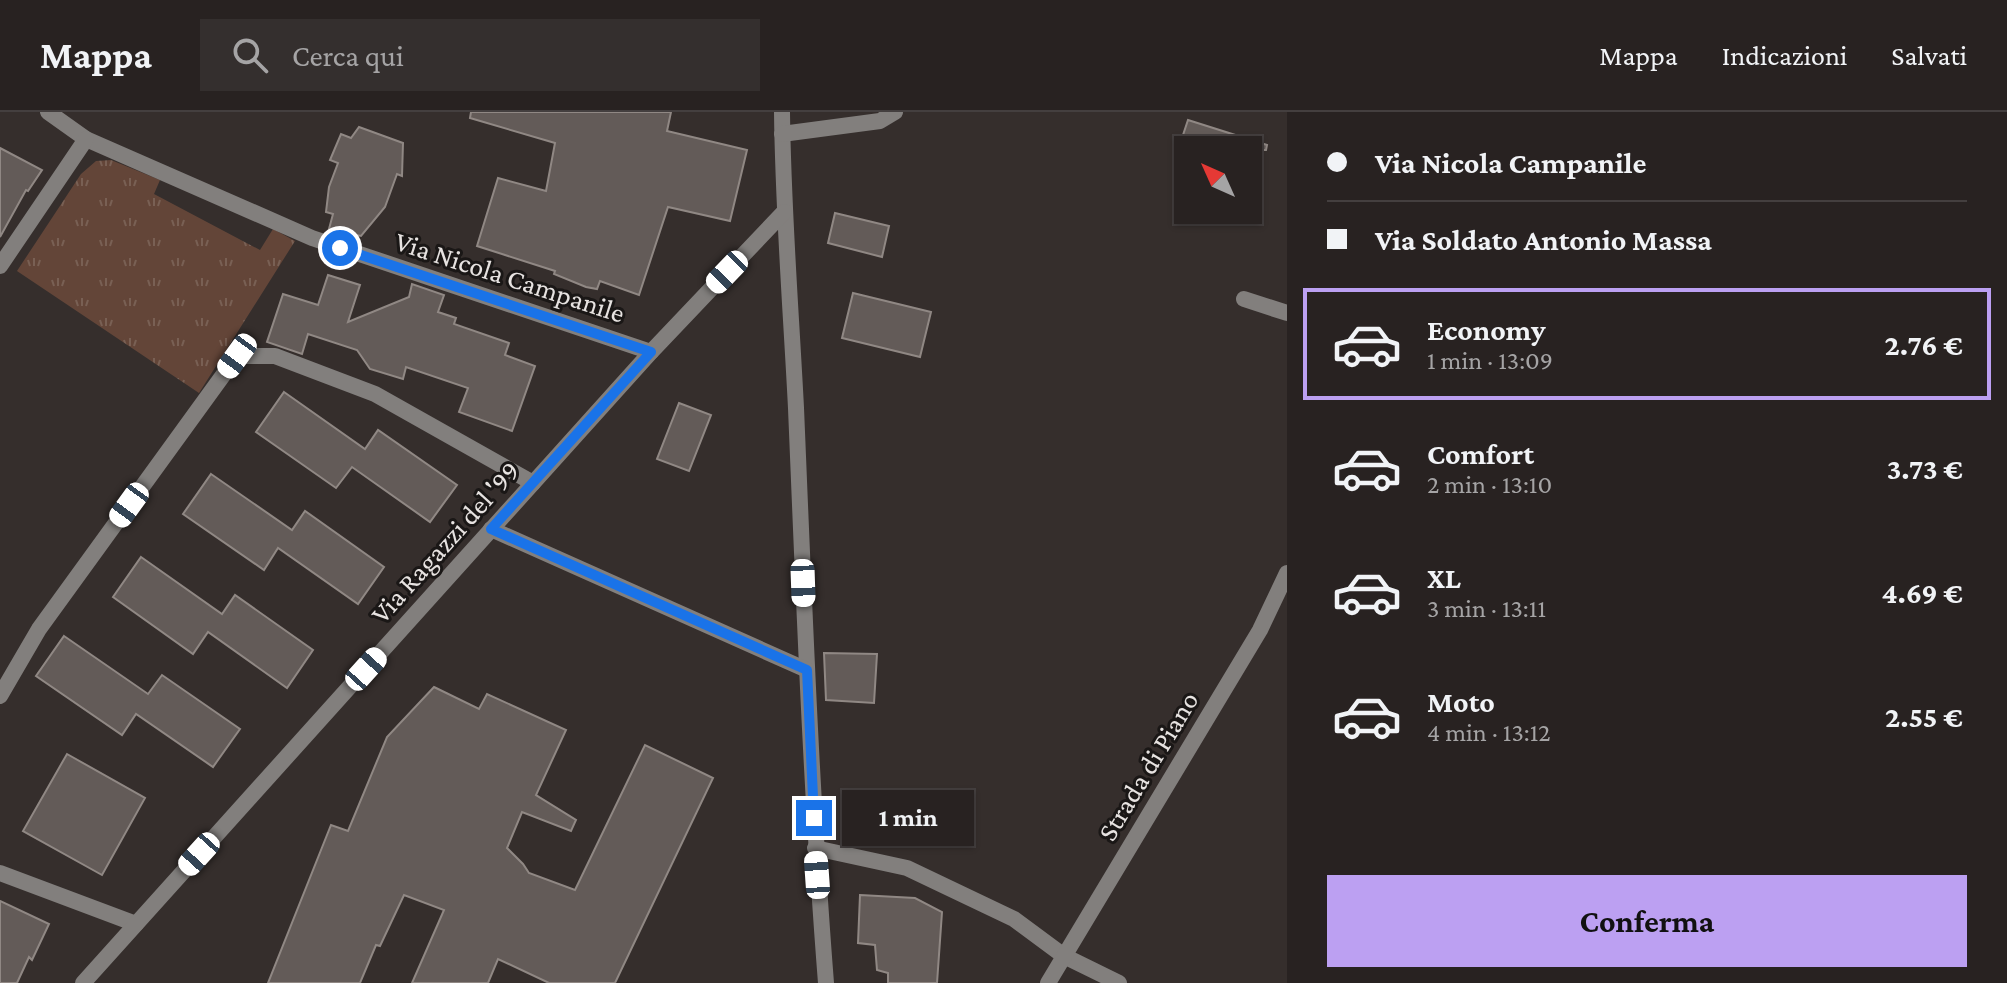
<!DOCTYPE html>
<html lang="it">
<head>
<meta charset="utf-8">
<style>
	body { margin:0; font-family:"Crimson Pro",serif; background:#342f2e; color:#f1f3f6; height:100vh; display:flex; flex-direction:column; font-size:30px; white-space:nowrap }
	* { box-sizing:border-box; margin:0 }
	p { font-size:26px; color:#a5a4a5 }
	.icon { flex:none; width:44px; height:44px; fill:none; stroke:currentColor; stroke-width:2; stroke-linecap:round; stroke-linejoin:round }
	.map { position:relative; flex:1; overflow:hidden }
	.side { display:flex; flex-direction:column; background:#282221; width:720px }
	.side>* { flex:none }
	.hud { display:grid; align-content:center; height:176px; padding:0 40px; background:#282221 }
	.needle { width:52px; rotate:315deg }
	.buttons { position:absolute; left:1174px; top:24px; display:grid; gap:16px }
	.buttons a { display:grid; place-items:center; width:88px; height:88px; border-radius:0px; background:#282221; box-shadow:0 2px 6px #0004,0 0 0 2px #443f3f; font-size:40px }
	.end { position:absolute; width:36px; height:36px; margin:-18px; border:10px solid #1a73e8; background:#fff; box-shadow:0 0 0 4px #fff }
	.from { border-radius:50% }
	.bubble { position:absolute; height:56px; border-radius:0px; background:#282221; box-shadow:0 2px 6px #0004,0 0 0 2px #443f3f; font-size:26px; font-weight:700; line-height:56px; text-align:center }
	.car { position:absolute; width:24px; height:48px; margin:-24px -12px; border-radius:10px; box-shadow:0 0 6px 2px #0007; background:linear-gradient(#fff 24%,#345 0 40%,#fff 0 76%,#345 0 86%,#fff 0) }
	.hud b { display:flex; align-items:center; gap:28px; height:76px; font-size:30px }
	.hud b+b { border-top:2px solid #443f3f }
	.hud i { width:20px; height:20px; background:#f1f3f6 }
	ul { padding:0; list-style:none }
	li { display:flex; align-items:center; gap:24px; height:112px; margin:0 16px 12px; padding:0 24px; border:4px solid transparent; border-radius:0px }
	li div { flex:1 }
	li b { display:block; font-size:30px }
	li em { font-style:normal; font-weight:700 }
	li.on { border-color:#bca0f2 }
	li>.icon { width:72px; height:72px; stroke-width:1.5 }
	.action { display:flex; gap:16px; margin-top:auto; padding:16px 40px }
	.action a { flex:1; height:92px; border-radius:0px; background:#bca0f2; color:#111; font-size:32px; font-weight:700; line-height:92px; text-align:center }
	header { display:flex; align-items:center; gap:48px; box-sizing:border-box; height:112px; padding:0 40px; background:#282221; border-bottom:2px solid #443f3f }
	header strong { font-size:38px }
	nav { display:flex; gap:44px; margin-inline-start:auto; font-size:28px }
	.search { width:560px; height:72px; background:#342f2e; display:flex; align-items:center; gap:20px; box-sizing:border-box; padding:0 28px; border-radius:0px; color:#a5a4a5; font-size:30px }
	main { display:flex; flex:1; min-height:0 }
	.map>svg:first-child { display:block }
</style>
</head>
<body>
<header>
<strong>Mappa</strong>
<div class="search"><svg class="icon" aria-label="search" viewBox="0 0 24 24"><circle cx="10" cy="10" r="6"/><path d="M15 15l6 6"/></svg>Cerca qui</div>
<nav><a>Mappa</a><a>Indicazioni</a><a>Salvati</a></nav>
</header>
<main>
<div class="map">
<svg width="1287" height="871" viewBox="0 0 1287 871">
	<defs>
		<pattern id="park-tufts" width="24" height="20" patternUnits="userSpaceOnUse" patternTransform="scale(2)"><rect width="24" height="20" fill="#634538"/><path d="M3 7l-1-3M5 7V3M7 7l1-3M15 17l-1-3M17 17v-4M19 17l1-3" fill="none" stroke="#796054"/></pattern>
	</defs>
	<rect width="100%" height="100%" fill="#352e2c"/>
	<!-- park -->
	<path fill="url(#park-tufts)" d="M 111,48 L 160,68 L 154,82 L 260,138 L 273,117 L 295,129 L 199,281 L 17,159 L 81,62 L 96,49 Z"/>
	<!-- building -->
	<g fill="#635b58" stroke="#908884" stroke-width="2">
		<path d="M 471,0 L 671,0 L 667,19 L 747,38 L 730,109 L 668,95 L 639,183 L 600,169 L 597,177 L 586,175 L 554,162 L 555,159 L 477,134 L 498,66 L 546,79 L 555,31 L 470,6 Z"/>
		<path d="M 1188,8 L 1267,33 L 1266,38 L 1178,38 Z"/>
		<path d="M 359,15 L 403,31 L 402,64 L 397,62 L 385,95 L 361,124 L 329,117 L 333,102 L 326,100 L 329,75 L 338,51 L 330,48 L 341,22 L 351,26 Z"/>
		<path d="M 0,36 L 42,58 L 28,79 L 26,78 L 0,125 Z"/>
		<path d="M 835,101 L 889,114 L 882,145 L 828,131 Z"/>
		<path d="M 328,163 L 360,173 L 348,210 L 409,185 L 412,172 L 444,183 L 438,200 L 456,206 L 454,212 L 509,231 L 505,243 L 535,254 L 512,319 L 459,300 L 468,276 L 406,255 L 403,267 L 370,257 L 357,238 L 308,222 L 302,242 L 267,230 L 283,182 L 318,193 Z"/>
		<path d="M 853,181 L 931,200 L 920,245 L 842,226 Z"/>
		<path d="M 284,280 L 365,337 L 378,318 L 457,373 L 430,410 L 352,355 L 336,376 L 256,320 Z"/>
		<path d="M 679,291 L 711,303 L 689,359 L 657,347 Z"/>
		<path d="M 211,362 L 292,418 L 305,399 L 384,455 L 358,492 L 278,436 L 264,458 L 183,402 Z"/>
		<path d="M 141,445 L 222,502 L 235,483 L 313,538 L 287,576 L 208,520 L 193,542 L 113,485 Z"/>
		<path d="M 64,524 L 148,582 L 162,563 L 240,617 L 213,655 L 136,602 L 122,623 L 36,564 Z"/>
		<path d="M 824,541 L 877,542 L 874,591 L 826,588 Z"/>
		<path d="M 434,575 L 479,597 L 487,582 L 566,618 L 536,683 L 576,708 L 571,719 L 522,700 L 507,736 L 523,752 L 529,761 L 575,778 L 645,633 L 713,666 L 615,871 L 549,871 L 498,847 L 488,871 L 412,871 L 444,798 L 404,783 L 380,834 L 376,833 L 360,871 L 268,871 L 331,713 L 348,719 L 387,625 Z"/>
		<path d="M 67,642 L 145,686 L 102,763 L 23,719 Z"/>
		<path d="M 860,783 L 915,786 L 942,800 L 937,871 L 888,871 L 888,861 L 877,858 L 875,833 L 858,831 Z"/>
		<path d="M 0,789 L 49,812 L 32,848 L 29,845 L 17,871 L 0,871 Z"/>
	</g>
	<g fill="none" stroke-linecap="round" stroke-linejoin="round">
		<!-- street -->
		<g stroke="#827f7d" stroke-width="16">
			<path d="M 48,0 L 86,27 L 312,126 L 651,240"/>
			<path d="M 782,0 C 783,99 791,198 796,296 C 804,488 811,680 826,871"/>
			<path d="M 782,22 L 880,9 L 895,0"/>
			<path d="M 0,154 L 86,27"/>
			<path d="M 1244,187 L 1287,201"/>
			<path d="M 491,417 L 807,558"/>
			<path d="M 0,584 L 39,517 L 237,244 L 275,244 L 375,282 L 533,371"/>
			<path d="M 815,736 L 907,756 L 1014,807 L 1064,844 L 1119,871"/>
			<path d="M 0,761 L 136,812"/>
			<path d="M 83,871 L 651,240 L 784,100"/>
			<path d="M 1048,871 L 1260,518 L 1287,461"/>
		</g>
	</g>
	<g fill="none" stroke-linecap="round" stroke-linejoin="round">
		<!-- route -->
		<path stroke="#1a73e8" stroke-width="10" d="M 340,136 L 651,240 L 491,417 L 807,558 L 814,706"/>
	</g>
	<g text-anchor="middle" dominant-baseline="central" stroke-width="6" stroke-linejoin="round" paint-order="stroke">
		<!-- street labels -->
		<g font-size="28" fill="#e7e3e1" stroke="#1a1716">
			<text transform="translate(510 165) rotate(18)">Via Nicola Campanile</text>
			<text transform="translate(445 430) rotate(-48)">Via Ragazzi del '99</text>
			<text transform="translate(1148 654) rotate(-59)">Strada di Piano</text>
		</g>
	</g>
</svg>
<div class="buttons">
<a><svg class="needle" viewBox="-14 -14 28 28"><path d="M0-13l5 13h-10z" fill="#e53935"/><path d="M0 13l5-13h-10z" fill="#a5a4a5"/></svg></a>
</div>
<i class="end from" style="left:340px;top:136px"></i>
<i class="end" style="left:814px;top:706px"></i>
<div class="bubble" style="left:842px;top:678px;width:132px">1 min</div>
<i class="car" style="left:727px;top:160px;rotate:224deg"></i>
<i class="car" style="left:237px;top:244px;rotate:216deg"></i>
<i class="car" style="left:129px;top:393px;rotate:216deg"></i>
<i class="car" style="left:803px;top:471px;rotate:178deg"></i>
<i class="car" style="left:366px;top:557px;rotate:42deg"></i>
<i class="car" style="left:199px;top:742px;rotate:222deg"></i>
<i class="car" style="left:817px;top:763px;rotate:356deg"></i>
</div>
<section class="side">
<div class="hud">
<b><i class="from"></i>Via Nicola Campanile</b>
<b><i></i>Via Soldato Antonio Massa</b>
</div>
<ul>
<li class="on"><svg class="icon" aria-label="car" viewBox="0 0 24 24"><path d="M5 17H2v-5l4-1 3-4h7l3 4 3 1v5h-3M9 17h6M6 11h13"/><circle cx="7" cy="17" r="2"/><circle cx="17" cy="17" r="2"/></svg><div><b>Economy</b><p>1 min · 13:09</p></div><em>2.76 €</em></li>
<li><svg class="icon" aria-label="car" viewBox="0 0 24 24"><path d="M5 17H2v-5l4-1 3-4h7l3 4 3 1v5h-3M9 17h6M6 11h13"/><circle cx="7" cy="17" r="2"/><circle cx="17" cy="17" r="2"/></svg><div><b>Comfort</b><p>2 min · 13:10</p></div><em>3.73 €</em></li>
<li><svg class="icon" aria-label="car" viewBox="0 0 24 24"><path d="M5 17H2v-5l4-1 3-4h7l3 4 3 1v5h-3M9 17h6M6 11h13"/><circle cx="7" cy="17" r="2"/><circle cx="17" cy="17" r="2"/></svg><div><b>XL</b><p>3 min · 13:11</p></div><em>4.69 €</em></li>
<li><svg class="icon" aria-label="car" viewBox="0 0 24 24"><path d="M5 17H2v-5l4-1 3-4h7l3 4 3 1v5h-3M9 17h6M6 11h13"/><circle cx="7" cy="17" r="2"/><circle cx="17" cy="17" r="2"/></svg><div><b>Moto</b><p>4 min · 13:12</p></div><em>2.55 €</em></li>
</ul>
<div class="action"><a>Conferma</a></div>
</section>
</main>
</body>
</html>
